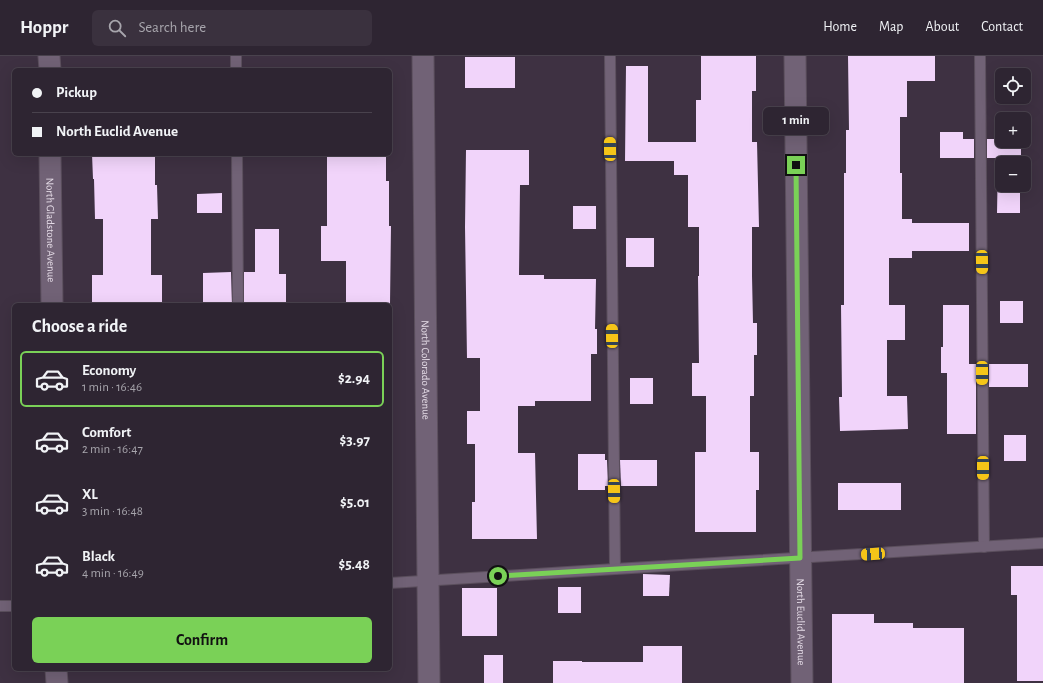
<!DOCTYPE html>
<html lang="en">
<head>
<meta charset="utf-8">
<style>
	body { margin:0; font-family:"Alegreya Sans",sans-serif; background:#3a313e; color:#f1f3f6; height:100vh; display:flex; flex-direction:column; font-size:15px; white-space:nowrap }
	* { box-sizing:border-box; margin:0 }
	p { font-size:13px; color:#a7a5ac }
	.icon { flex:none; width:22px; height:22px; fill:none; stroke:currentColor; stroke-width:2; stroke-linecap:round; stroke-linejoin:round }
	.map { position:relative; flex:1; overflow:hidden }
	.panel { position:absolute; left:12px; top:247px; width:380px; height:368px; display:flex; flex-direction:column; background:#2e2532; border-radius:6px; box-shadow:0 4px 16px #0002,0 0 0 1px #49424d }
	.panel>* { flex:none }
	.guide { position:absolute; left:12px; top:12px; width:380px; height:88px; border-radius:6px; box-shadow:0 4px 16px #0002,0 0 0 1px #49424d; display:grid; align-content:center; height:88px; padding:0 20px; background:#2e2532 }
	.buttons { position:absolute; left:995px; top:12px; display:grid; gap:8px }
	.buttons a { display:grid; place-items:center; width:36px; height:36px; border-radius:6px; background:#2e2532; box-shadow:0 4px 16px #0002,0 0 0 1px #49424d; font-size:20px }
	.end { position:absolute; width:18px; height:18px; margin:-9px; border:5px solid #7ad157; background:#111; box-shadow:0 0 0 2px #111 }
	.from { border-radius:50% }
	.bubble { position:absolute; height:28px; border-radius:6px; background:#2e2532; box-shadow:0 4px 16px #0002,0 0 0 1px #49424d; font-size:13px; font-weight:700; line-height:28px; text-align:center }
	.car { position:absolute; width:12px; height:24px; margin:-12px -6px; border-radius:5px; box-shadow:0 0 3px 1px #0007; background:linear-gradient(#f5c518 24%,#345 0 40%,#f5c518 0 76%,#345 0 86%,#f5c518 0) }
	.guide b { display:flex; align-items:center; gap:14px; height:38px; font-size:15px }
	.guide b+b { border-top:1px solid #49424d }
	.guide i { width:10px; height:10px; background:#f1f3f6 }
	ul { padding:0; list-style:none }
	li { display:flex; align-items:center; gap:12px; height:56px; margin:0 8px 6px; padding:0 12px; border:2px solid transparent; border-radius:6px }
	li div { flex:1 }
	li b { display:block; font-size:15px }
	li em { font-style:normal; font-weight:700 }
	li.active { border-color:#7ad157 }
	li>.icon { width:36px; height:36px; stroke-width:1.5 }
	h2 { padding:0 20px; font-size:18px; line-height:48px }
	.button { display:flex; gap:8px; margin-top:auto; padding:8px 20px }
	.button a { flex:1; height:46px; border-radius:6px; background:#7ad157; color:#111; font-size:16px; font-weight:700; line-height:46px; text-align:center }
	header { display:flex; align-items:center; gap:24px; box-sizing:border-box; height:56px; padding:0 20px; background:#2e2532; border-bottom:1px solid #49424d }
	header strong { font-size:19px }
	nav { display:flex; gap:22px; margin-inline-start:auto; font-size:14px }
	.search { width:280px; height:36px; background:#3a313e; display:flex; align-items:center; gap:10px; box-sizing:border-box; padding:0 14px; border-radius:6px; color:#a7a5ac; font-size:15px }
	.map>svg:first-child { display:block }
</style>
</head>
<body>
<header>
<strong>Hoppr</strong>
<div class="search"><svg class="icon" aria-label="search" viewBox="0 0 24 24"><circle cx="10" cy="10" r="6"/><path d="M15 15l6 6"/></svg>Search here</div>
<nav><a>Home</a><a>Map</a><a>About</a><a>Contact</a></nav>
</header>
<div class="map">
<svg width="1043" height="627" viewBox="0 0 1043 627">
	<rect width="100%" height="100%" fill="#3e3142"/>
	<!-- building -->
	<g fill="#f1d4fa">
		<path d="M 701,0 L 756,0 L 756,35 L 752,35 L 752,86 L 757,86 L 759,171 L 752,171 L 752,220 L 753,267 L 757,267 L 757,299 L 754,299 L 754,340 L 750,340 L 750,396 L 759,396 L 759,434 L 756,434 L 756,476 L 695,476 L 695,396 L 706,396 L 706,340 L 692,340 L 692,307 L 699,307 L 698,220 L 699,220 L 699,171 L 688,171 L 688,119 L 674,119 L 674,105 L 625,105 L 626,10 L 648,10 L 648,86 L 696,86 L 696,44 L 701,44 Z"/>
		<path d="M 848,0 L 935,0 L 935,25 L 907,25 L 907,61 L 900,61 L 900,117 L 902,117 L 902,163 L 912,163 L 912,167 L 969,167 L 969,195 L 912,195 L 912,202 L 889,202 L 889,249 L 905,249 L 905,284 L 887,284 L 887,340 L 907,340 L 908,373 L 840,375 L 839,341 L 842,341 L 841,249 L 844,249 L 844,117 L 846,117 L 846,74 L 849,74 Z"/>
		<rect x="465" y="1" width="50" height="31"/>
		<path d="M 940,76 L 963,76 L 963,83 L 974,83 L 974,102 L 940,102 Z"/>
		<path d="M 987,83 L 1002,83 L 1002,85 L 1021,85 L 1021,107 L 1002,107 L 1002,129 L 1020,129 L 1020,157 L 997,157 L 998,102 L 987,102 Z"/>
		<path d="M 466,94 L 529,94 L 529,129 L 520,129 L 519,219 L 544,219 L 544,223 L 596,223 L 595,273 L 597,273 L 597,298 L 591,298 L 591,345 L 535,345 L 535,350 L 518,350 L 518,397 L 535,397 L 537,483 L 472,483 L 472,446 L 475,446 L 475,388 L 467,388 L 467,355 L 480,355 L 480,302 L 467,302 L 465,171 Z"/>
		<path d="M 92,98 L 155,98 L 155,129 L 157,129 L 158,163 L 151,163 L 151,219 L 162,219 L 162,249 L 92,249 L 92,219 L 103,219 L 103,163 L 95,163 L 94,123 L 93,123 Z"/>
		<path d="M 327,98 L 386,98 L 386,125 L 389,125 L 389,170 L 391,170 L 390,249 L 346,249 L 346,205 L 321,205 L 321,170 L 327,170 Z"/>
		<path d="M 222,137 L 222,157 L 197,157 L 197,138 Z"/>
		<rect x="573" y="150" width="23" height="23"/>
		<path d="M 255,173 L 279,173 L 279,218 L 286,218 L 286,249 L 244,249 L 244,216 L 255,216 Z"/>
		<rect x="626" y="182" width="28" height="29"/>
		<path d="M 231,216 L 232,249 L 203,249 L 203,217 Z"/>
		<rect x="1000" y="245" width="23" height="22"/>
		<path d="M 943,249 L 969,249 L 969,308 L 976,308 L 976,378 L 947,378 L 947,317 L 941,317 L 941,291 L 943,291 Z"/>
		<rect x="989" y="308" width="39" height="23"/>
		<rect x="630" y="322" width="23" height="26"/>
		<rect x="1004" y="379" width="22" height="26"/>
		<path d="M 578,398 L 605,398 L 605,404 L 607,404 L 608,430 L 605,430 L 605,434 L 578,434 Z"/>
		<path d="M 620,404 L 657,404 L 657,430 L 621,430 Z"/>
		<rect x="838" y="427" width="63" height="27"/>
		<path d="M 1011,510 L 1043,510 L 1043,625 L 1017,625 L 1017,539 L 1011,539 Z"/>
		<path d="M 643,518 L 670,519 L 669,540 L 643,540 Z"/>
		<rect x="558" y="531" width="23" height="26"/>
		<rect x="462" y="532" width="35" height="48"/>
		<path d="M 832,558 L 874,558 L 874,567 L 913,567 L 913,572 L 964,572 L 964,627 L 832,627 Z"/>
		<path d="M 643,590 L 682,590 L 682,627 L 553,627 L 553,605 L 582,605 L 582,606 L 643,606 Z"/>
		<rect x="484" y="599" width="19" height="28"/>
	</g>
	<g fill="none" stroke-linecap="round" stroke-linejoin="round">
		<!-- service casing -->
		<g stroke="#5b4f5d" stroke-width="12">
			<g id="service">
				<path d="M 236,0 L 236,14"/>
				<path d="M 610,0 L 615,513"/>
				<path d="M 980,0 L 984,491"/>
				<path d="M 237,98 L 238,249"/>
				<path d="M 390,527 L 615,513 L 1043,487"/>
				<path d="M 0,550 L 14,550"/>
			</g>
		</g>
		<!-- minor casing -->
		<g stroke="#5b4f5d" stroke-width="23">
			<g id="minor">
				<path d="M 49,0 L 50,14"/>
				<path id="s1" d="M 423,0 L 429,627"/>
				<path id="s2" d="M 795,0 L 802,627"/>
				<path id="s3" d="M 50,98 L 52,249"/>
				<path d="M 56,613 L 57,627"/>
			</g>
		</g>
		<!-- service -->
		<use href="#service" stroke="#716276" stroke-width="10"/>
		<!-- minor -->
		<use href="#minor" stroke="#716276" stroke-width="21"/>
	</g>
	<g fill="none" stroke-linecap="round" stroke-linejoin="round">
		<!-- route -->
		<path stroke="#7ad157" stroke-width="5" d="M 498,520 L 800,502 L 796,109"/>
	</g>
	<g text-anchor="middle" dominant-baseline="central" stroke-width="4" stroke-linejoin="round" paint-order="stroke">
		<!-- street labels -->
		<g font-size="11" fill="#e5dce7" stroke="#211b23">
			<text stroke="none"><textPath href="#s3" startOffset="76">North Gladstone Avenue</textPath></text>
			<text stroke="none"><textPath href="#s1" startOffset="314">North Colorado Avenue</textPath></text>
			<text stroke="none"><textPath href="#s2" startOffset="566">North Euclid Avenue</textPath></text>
		</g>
	</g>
</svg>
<div class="buttons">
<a><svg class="icon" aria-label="locate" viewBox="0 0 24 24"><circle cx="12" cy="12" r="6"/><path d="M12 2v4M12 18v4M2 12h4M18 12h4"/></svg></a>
<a>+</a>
<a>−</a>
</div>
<i class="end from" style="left:498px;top:520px"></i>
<i class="end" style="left:796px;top:109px"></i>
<div class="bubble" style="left:763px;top:51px;width:66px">1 min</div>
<i class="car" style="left:610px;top:93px;rotate:359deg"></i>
<i class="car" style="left:982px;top:206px;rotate:179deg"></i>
<i class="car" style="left:612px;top:280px;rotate:359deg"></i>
<i class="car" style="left:982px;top:317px;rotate:180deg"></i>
<i class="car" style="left:983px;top:412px;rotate:180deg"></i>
<i class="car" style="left:614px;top:435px;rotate:179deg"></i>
<i class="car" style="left:873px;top:498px;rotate:266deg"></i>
<div class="guide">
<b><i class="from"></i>Pickup</b>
<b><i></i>North Euclid Avenue</b>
</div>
<section class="panel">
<h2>Choose a ride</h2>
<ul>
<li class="active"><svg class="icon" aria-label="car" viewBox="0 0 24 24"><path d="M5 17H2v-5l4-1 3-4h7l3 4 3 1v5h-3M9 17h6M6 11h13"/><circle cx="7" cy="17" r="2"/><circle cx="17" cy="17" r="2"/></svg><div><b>Economy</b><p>1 min · 16:46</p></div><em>$2.94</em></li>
<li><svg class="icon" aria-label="car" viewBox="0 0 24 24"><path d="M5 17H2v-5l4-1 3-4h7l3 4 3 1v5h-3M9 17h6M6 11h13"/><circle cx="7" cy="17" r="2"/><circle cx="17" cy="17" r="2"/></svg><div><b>Comfort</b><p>2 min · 16:47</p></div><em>$3.97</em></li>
<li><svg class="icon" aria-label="car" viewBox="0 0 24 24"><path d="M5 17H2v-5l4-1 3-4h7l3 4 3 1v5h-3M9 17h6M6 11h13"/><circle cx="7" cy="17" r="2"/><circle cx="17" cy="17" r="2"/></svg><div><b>XL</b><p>3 min · 16:48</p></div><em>$5.01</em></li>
<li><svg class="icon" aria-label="car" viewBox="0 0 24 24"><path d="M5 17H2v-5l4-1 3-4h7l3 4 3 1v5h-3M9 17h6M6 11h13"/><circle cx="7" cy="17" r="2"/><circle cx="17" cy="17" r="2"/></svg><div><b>Black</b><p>4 min · 16:49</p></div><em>$5.48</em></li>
</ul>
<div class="button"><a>Confirm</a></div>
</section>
</div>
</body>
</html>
